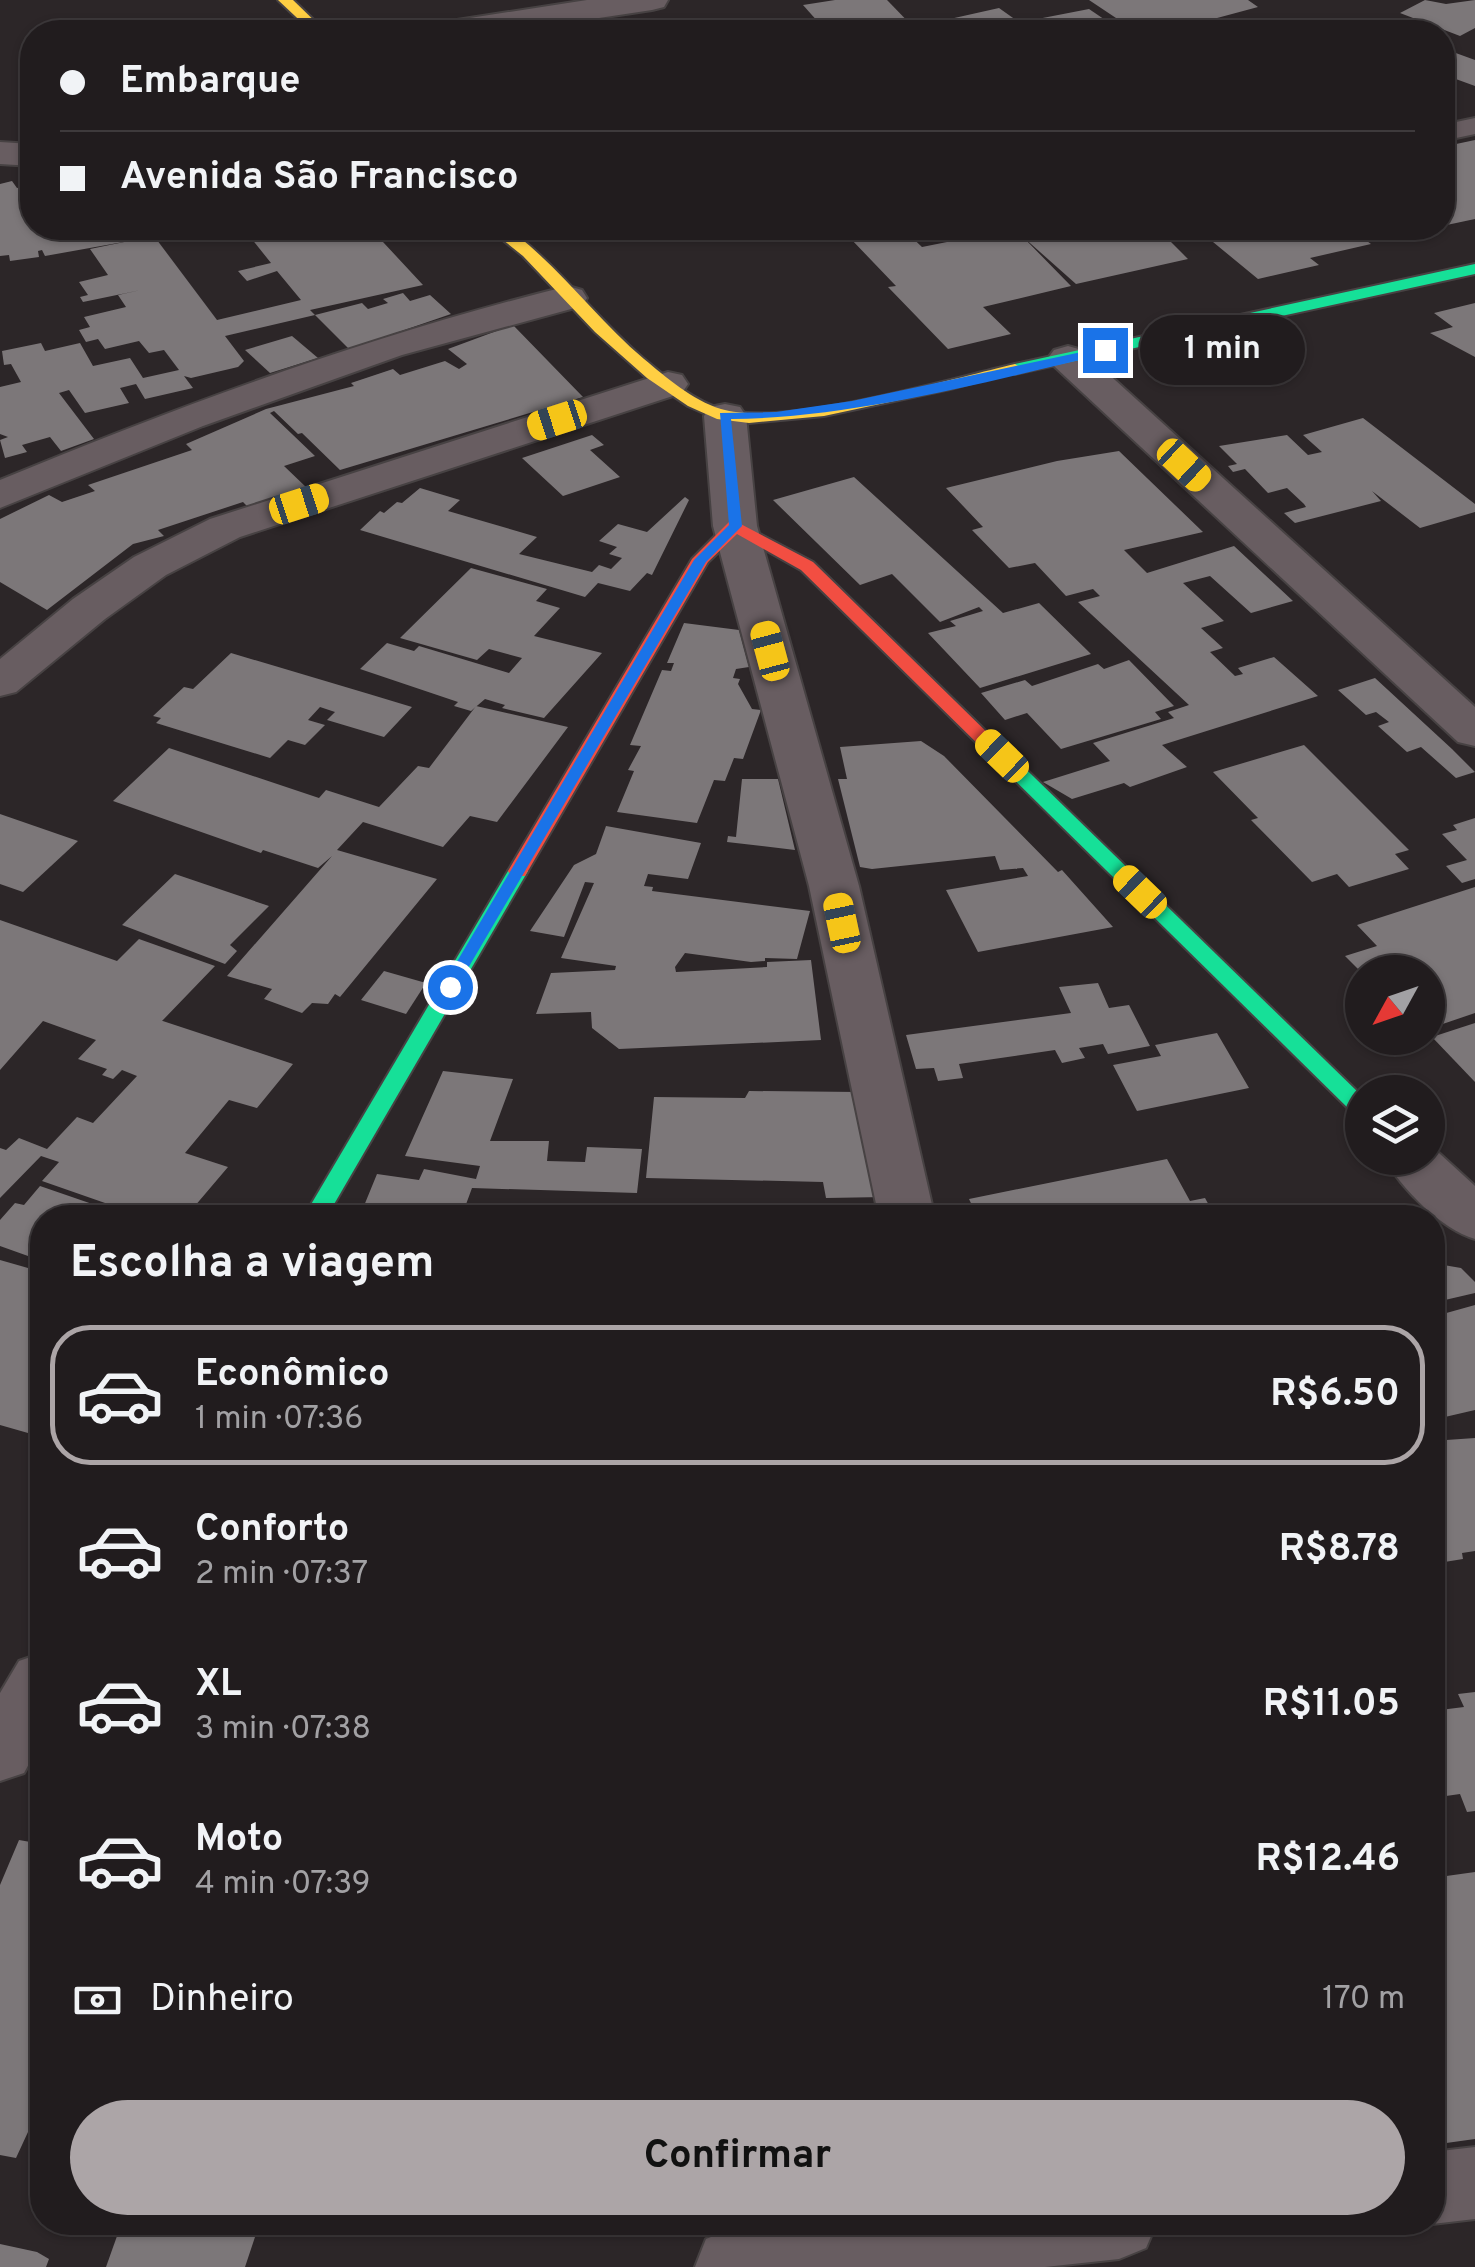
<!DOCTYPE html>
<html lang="pt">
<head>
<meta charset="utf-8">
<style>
	body { margin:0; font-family:Overpass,sans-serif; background:#292527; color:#f1f3f6; height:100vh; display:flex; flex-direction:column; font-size:38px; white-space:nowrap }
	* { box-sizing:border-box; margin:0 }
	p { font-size:32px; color:#a2a1a4 }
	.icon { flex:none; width:55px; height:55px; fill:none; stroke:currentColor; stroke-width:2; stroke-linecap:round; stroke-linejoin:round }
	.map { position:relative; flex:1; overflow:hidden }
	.side { position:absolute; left:30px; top:1205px; width:1415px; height:1030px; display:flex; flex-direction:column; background:#211c1e; border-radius:40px; box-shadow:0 2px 8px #0004,0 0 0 2px #3e3a3c }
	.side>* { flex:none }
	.hud { position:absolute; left:20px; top:20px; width:1435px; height:220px; border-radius:40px; box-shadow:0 2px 8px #0004,0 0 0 2px #3e3a3c; display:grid; align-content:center; height:220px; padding:0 40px; background:#211c1e }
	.needle { width:65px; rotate:230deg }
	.fabs { position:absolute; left:1345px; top:955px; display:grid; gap:20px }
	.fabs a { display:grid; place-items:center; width:100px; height:100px; border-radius:50%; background:#211c1e; box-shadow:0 2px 8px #0004,0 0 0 2px #3e3a3c; font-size:50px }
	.end { position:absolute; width:45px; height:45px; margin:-22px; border:12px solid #1a73e8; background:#fff; box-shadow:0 0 0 5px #fff }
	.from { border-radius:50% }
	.bubble { position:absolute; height:70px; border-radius:35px; background:#211c1e; box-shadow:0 2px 8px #0004,0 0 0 2px #3e3a3c; font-size:32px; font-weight:700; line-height:70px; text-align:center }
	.car { position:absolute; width:30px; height:60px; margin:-30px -15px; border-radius:12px; box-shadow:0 0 8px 2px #0007; background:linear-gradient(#f5c518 24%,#345 0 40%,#f5c518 0 76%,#345 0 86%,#f5c518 0) }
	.hud b { display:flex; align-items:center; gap:35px; height:95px; font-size:38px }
	.hud b+b { border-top:2px solid #3e3a3c }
	.hud i { width:25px; height:25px; background:#f1f3f6 }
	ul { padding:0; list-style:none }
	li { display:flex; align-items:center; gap:30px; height:140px; margin:0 20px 15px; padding:0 20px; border:5px solid transparent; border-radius:40px }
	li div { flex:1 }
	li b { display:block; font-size:38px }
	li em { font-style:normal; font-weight:700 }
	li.current { border-color:#aca5a7 }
	li>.icon { width:90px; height:90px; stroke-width:1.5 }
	h2 { padding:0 40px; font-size:45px; line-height:120px }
	.pay { display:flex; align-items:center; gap:25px; height:110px; padding:0 40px; font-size:38px }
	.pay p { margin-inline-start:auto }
	.button { display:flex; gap:20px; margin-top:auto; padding:20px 40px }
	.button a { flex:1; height:115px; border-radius:60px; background:#aca5a7; color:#111; font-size:40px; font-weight:700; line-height:115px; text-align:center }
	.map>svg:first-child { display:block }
</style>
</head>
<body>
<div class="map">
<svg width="1475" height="2267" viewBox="0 0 1475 2267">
	<rect width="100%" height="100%" fill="#2c2628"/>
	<!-- building -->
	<g fill="#7c7779">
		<path d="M 835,0 L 887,0 L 918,32 L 827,32 L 803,5 Z"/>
		<path d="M 1089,0 L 1248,0 L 1258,7 L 1180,28 L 1187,32 L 1137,32 Z"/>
		<path d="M 1425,0 L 1446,4 L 1475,0 L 1475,28 L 1460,36 L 1400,13 Z"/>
		<path d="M 999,8 L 1033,32 L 932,32 L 923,25 Z"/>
		<path d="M 1089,9 L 1123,32 L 1035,32 L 1022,22 Z"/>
		<path d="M 1362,18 L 1399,32 L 1298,32 L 1293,28 Z"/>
		<path d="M 751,19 L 764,32 L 686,32 L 685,30 Z"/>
		<path d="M 1442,48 L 1475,60 L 1475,86 L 1442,74 Z"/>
		<path d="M 1475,140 L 1475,219 L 1442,226 L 1442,147 Z"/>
		<path d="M 12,181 L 17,188 L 32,185 L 32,228 L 148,228 L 217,320 L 301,300 L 277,271 L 247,281 L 238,271 L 271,263 L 247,233 L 275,228 L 370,228 L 423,285 L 310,310 L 315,315 L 225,336 L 244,361 L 238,367 L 191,378 L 184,376 L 193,388 L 145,399 L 136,384 L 120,388 L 129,403 L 85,413 L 69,390 L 59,393 L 94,439 L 61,451 L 50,437 L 22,445 L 27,452 L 5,458 L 0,440 L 8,437 L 0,434 L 0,387 L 21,382 L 11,364 L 4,365 L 2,351 L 41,343 L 45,351 L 80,343 L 93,366 L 130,358 L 143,378 L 179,370 L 164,350 L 149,353 L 139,341 L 105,349 L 98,339 L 86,342 L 79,330 L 90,327 L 84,317 L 126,307 L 118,295 L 141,290 L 83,302 L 80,297 L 88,295 L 79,282 L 108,275 L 90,249 L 129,241 L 45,256 L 42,250 L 38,251 L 39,257 L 10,261 L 9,255 L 0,256 L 0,184 Z"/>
		<path d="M 902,228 L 922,247 L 952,241 L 938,228 L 1069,228 L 1076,233 L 1084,232 L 1079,228 L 1157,228 L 1188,259 L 1076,284 L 1022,236 L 1071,286 L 983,307 L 1011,334 L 948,349 L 888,287 L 896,286 L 850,238 Z"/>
		<path d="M 1196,228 L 1273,228 L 1279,232 L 1288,230 L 1285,228 L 1349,228 L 1371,244 L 1310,258 L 1319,265 L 1258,279 Z"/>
		<path d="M 403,293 L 410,301 L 430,295 L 451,314 L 349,349 L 315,315 L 362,303 L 368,309 L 388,303 L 383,299 Z"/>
		<path d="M 1475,303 L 1475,357 L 1430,333 L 1453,327 L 1434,313 Z"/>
		<path d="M 513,325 L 583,397 L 340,470 L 302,433 L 298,434 L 274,411 L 270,413 L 315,456 L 284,466 L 307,488 L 249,508 L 243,502 L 158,530 L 164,536 L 133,544 L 47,610 L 0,582 L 0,519 L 49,495 L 62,502 L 95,491 L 88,485 L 192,450 L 186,444 L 266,409 L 354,386 L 351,383 L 393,369 L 400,375 L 445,361 L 459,369 L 467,364 L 448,349 Z"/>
		<path d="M 292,336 L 318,358 L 270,373 L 245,350 Z"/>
		<path d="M 1363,418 L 1475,504 L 1475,512 L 1420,528 L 1372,491 L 1381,501 L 1295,523 L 1284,513 L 1306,507 L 1304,504 L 1287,488 L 1268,493 L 1245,469 L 1233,472 L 1228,466 L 1237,464 L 1219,446 L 1287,435 L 1308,455 L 1322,452 L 1303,435 Z"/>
		<path d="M 592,435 L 604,445 L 590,450 L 620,477 L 563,496 L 522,458 Z"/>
		<path d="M 1119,451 L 1203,532 L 1124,550 L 1147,573 L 1234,546 L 1293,601 L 1251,613 L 1210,576 L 1183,583 L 1224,621 L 1201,628 L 1223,648 L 1210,652 L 1235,676 L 1243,674 L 1238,668 L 1274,657 L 1318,696 L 1162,745 L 1187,767 L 1130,787 L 1124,783 L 1072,799 L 1043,782 L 1110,761 L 1093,743 L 1174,718 L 1168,712 L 1189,705 L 1078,602 L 1100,596 L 1093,589 L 1066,596 L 1035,563 L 1009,568 L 972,530 L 983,527 L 946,488 L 1057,461 Z"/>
		<path d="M 854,477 L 1003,613 L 1039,603 L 1091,654 L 980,688 L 928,633 L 956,626 L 950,621 L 983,611 L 979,607 L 940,622 L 892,574 L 860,585 L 773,500 Z"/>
		<path d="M 420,488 L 460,500 L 448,511 L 537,537 L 519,554 L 592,572 L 599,565 L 611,569 L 622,558 L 609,554 L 617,547 L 599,541 L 618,524 L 647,532 L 685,497 L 689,500 L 652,575 L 647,573 L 630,591 L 598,583 L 585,597 L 360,530 L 380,511 L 384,513 L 397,502 L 402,503 Z"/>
		<path d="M 471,568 L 547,589 L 536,601 L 560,608 L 534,636 L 602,653 L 544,718 L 502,708 L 505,705 L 485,699 L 471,711 L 454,706 L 458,702 L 360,669 L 387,643 L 414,651 L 419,646 L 509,673 L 522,658 L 489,649 L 477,660 L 400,638 Z"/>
		<path d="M 684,623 L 739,630 L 749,667 L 736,669 L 733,678 L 740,679 L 738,684 L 752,709 L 761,710 L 743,759 L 734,758 L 725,781 L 714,780 L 697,823 L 617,812 L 634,771 L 628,770 L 641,746 L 630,745 L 662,670 L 671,671 L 674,663 L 667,663 Z"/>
		<path d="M 231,653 L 369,694 L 412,707 L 384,737 L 327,720 L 335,712 L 320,707 L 308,720 L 325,725 L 305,745 L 288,740 L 270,758 L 156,723 L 161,718 L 153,716 L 184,687 L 193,689 Z"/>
		<path d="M 1129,660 L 1174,706 L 1155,712 L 1161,719 L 1061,749 L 1027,713 L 1005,720 L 981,693 L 1025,680 L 1032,686 L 1098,664 L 1104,669 Z"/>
		<path d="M 1375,678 L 1452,749 L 1475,772 L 1456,778 L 1421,747 L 1407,752 L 1378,726 L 1389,722 L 1376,712 L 1366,715 L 1338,690 Z"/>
		<path d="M 476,706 L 568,727 L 497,822 L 470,816 L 443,847 L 363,822 L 337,850 L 437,879 L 340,997 L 335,994 L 328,1004 L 312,1003 L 302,1013 L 264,999 L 272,989 L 227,976 L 332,856 L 318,868 L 263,850 L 261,853 L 113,801 L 169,748 L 319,798 L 326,790 L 379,807 L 418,766 L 429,768 Z"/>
		<path d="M 921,741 L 944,756 L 1058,872 L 1062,870 L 1113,927 L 978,952 L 946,890 L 1028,876 L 1023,868 L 1000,870 L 995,856 L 872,869 L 860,867 L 838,779 L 847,779 L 840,747 Z"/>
		<path d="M 1304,745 L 1409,850 L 1395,854 L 1409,869 L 1349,887 L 1337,874 L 1312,882 L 1251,820 L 1258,818 L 1213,772 Z"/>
		<path d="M 742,779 L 778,779 L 795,850 L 727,842 L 728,836 L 736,837 Z"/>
		<path d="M 0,814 L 78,841 L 23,892 L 0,884 Z"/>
		<path d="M 1475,818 L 1475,879 L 1462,883 L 1446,866 L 1467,860 L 1442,834 L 1457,830 L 1453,825 Z"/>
		<path d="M 606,826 L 701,843 L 688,879 L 648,874 L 644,886 L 653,887 L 652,891 L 810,911 L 797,959 L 765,958 L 765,961 L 751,962 L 685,953 L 675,967 L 676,972 L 767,967 L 767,962 L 811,960 L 821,1040 L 619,1049 L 592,1028 L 591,1012 L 536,1014 L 551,973 L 615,970 L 616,966 L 561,958 L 594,883 L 585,882 L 564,937 L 530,931 L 574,865 L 596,854 Z"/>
		<path d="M 175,874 L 269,906 L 230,945 L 237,951 L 225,964 L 122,925 Z"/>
		<path d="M 1475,887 L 1475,1013 L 1428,1029 L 1428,972 L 1361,972 L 1345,956 L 1377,946 L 1357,925 Z"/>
		<path d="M 0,920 L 117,961 L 139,939 L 215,966 L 162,1021 L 81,994 L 293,1064 L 257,1108 L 229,1100 L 185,1153 L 228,1167 L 194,1207 L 205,1211 L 199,1218 L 148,1218 L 42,1181 L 59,1162 L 41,1156 L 0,1198 L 0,1148 L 6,1150 L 19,1138 L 47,1149 L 77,1117 L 93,1123 L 137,1076 L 122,1070 L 113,1079 L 102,1075 L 107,1069 L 78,1059 L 96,1040 L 43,1021 L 0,1070 Z"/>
		<path d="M 384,971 L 426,983 L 406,1014 L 361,1000 Z"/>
		<path d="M 1098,983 L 1109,1008 L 1129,1005 L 1150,1046 L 1108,1054 L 1103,1044 L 1079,1048 L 1085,1058 L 1062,1063 L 1055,1050 L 959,1064 L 963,1078 L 938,1081 L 934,1068 L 916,1069 L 906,1035 L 1071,1013 L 1059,987 Z"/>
		<path d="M 1475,1023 L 1475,1082 L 1432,1037 Z"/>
		<path d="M 1217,1033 L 1249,1088 L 1137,1111 L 1113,1065 L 1161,1056 L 1155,1045 Z"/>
		<path d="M 443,1071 L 513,1079 L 490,1141 L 549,1141 L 547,1161 L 585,1162 L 587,1147 L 642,1149 L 637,1193 L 472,1188 L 461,1218 L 359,1218 L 377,1174 L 419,1180 L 424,1169 L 476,1179 L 480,1166 L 405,1156 Z"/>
		<path d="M 749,1091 L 858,1092 L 884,1197 L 826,1198 L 823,1182 L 646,1178 L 654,1097 L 745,1098 Z"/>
		<path d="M 1167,1159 L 1190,1201 L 1205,1198 L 1216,1218 L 978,1218 L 969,1199 Z"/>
		<path d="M 40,1186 L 130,1217 L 130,1218 L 42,1218 L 42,1261 L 0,1246 L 0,1220 L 15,1203 L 24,1205 Z"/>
		<path d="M 0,1260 L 42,1272 L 42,1437 L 0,1425 Z"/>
		<path d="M 1432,1263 L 1461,1268 L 1475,1282 L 1475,1293 L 1432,1303 Z"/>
		<path d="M 1475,1305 L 1475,1410 L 1432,1420 L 1432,1317 Z"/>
		<path d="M 1475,1438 L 1475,1551 L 1462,1553 L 1463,1559 L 1432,1564 L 1432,1441 Z"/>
		<path d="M 1475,1692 L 1475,1811 L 1467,1812 L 1460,1794 L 1432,1798 L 1432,1711 L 1464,1707 L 1458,1694 Z"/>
		<path d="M 19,1840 L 42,1844 L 42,2052 L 34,2050 L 28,2067 L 42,2069 L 42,2134 L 28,2132 L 16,2158 L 0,2155 L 0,1885 Z"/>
		<path d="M 1475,1872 L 1475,2139 L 1432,2145 L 1432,1878 Z"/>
		<path d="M 122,2222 L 260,2222 L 245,2267 L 106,2267 Z"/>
		<path d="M 0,2244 L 37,2252 L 49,2259 L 46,2267 L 0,2267 Z"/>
	</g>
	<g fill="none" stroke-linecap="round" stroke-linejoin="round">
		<!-- lane casing -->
		<g stroke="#474243" stroke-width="4">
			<path id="lane" d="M 1475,118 L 1475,134 L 1442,141 L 1442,125 Z"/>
		</g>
		<!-- street casing -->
		<g stroke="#474243" stroke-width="4">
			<g id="street">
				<path d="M 587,0 L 668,0 L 664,7 L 652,10 L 506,32 L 427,32 L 432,25 L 444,22 Z"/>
				<path d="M 0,142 L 32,144 L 32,166 L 0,164 Z"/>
				<path d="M 568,286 L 582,290 L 587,298 L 582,306 L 402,355 L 203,426 L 0,508 L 0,480 C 186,403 372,335 568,286 Z"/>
				<path d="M 1068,346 L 1082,350 L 1475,707 L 1475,746 L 1458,742 L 1054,366 L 1048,358 L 1054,350 Z"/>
				<path d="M 668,372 L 682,375 L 688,384 L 682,393 L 240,537 L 166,575 L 105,619 L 16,692 L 0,696 L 0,659 L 73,599 L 134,557 L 210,519 Z"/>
				<path d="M 725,404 L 740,407 L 746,416 L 757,526 L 859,886 L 935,1218 L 879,1218 L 809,886 L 713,526 L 704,416 L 710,407 Z"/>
				<path d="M 1428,1143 L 1475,1186 L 1475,1239 C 1441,1229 1402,1189 1384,1158 L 1428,1158 Z"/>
				<path d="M 42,1653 L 42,1740 L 24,1773 L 0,1781 L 0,1693 L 19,1661 Z"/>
				<path d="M 1475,2147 L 1475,2219 L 1432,2224 L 1428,2222 L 1432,2222 L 1432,2152 Z"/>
				<path d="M 779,2222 L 1157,2222 L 1146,2248 L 1119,2259 L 1045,2267 L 695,2267 L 706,2239 L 733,2228 Z"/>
			</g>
		</g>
		<!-- fast casing -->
		<g stroke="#474243" stroke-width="4">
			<g id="fast">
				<path d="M 1475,264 L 1475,274 L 1015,374 L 1007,369 L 1015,364 Z"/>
				<path d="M 991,740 L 998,742 L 1362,1096 L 1362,1117 L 1354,1114 L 984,750 L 981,746 L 984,742 Z"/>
				<path d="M 518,865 L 528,871 L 326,1218 L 303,1218 L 508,871 Z"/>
			</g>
		</g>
		<!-- slow casing -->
		<g stroke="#474243" stroke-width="4">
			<g id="slow">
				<path d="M 278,0 L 293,0 L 326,32 L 312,32 Z"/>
				<path d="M 488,228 L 505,228 L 518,236 C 564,273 599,321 644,359 C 667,378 692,400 721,409 C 785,428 946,380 1015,364 L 1023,369 L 950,389 L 824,416 L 749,423 L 717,419 L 688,406 L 647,378 L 595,332 L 523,256 Z"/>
			</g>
		</g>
		<!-- jam casing -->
		<g stroke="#474243" stroke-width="4">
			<path id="jam" d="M 735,521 L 813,562 L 1001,746 L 991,752 L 984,750 L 801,570 L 737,534 L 708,562 L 525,876 L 511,876 L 508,871 L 692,559 L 729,522 Z"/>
		</g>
		<!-- lane -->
		<use href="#lane" fill="#685d61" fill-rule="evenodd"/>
		<!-- street -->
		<use href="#street" fill="#685d61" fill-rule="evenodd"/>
		<!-- fast -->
		<use href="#fast" fill="#16e098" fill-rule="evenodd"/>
		<!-- slow -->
		<use href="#slow" fill="#ffcf43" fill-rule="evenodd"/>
		<!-- jam -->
		<use href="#jam" fill="#f24e42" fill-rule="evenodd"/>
	</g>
	<!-- route -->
	<path fill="#1a73e8" d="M 1105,347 L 1109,353 C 990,381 853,418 731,419 L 742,526 L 706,562 L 457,987 L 444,991 L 442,987 L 694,560 L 729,525 L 720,413 L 776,412 L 852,401 Z"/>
</svg>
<div class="fabs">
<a><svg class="needle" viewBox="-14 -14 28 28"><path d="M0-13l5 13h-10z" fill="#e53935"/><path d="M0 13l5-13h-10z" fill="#a2a1a4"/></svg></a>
<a><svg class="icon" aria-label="layers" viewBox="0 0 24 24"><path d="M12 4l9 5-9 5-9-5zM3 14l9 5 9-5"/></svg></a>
</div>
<i class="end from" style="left:450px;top:987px"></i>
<i class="end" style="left:1105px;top:350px"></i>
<div class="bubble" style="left:1140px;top:315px;width:165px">1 min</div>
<i class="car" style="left:557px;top:420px;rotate:252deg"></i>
<i class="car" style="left:1184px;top:465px;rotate:133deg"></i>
<i class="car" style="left:299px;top:504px;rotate:72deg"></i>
<i class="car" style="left:770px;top:651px;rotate:345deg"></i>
<i class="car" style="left:1002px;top:756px;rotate:314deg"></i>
<i class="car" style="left:1140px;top:892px;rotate:314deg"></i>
<i class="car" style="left:842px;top:923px;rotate:348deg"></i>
<div class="hud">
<b><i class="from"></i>Embarque</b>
<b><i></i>Avenida São Francisco</b>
</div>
<section class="side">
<h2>Escolha a viagem</h2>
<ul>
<li class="current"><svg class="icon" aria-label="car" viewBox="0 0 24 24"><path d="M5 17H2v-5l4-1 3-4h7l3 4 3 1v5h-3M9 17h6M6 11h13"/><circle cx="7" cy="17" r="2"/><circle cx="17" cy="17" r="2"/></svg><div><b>Econômico</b><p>1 min · 07:36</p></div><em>R$6.50</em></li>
<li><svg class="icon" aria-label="car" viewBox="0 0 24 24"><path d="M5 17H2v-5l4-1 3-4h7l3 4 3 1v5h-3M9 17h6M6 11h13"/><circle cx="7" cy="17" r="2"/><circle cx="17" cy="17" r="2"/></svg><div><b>Conforto</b><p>2 min · 07:37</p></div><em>R$8.78</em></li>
<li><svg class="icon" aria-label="car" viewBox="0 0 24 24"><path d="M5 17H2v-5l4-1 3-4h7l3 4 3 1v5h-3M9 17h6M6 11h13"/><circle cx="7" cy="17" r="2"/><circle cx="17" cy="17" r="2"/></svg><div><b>XL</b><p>3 min · 07:38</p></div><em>R$11.05</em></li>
<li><svg class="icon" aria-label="car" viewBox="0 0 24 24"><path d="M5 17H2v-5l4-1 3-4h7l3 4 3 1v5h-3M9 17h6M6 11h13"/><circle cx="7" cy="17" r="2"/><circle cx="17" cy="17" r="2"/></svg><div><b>Moto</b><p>4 min · 07:39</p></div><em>R$12.46</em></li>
</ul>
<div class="pay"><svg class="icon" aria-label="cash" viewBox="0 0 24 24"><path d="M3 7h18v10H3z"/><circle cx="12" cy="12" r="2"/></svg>Dinheiro<p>170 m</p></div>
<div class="button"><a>Confirmar</a></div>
</section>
</div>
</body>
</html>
